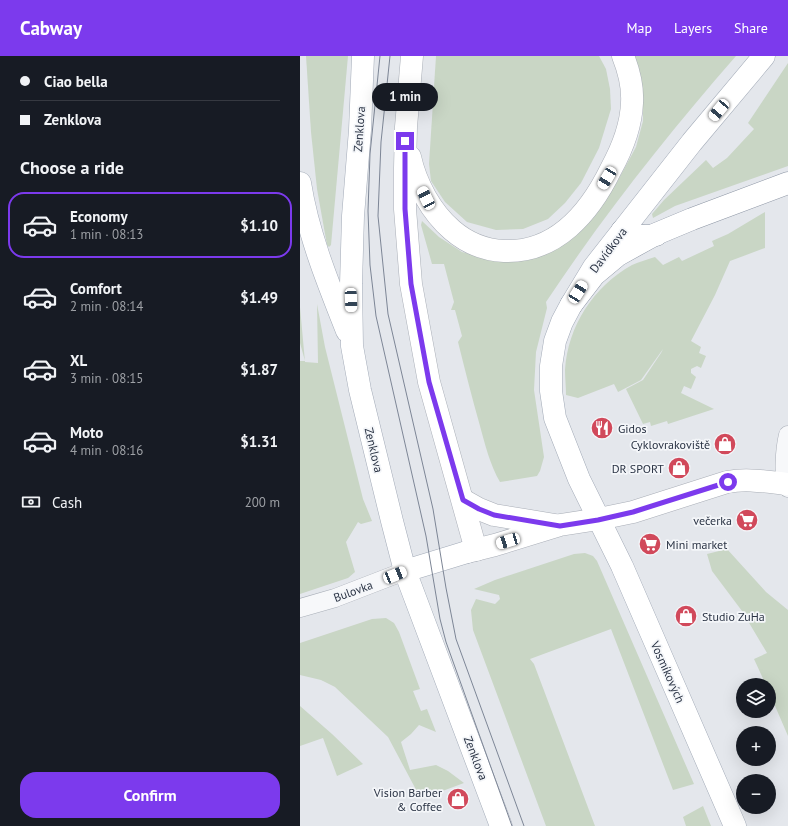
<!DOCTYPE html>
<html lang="en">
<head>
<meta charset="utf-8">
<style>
	body { margin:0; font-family:"PT Sans",sans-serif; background:#20242c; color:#f1f3f6; height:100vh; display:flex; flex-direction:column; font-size:15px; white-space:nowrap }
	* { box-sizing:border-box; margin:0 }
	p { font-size:13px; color:#9ea1a6 }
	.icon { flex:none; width:22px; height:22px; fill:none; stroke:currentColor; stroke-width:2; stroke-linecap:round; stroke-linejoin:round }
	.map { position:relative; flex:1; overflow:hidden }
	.details { display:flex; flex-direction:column; background:#171b24; width:300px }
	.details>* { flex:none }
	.banner { display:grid; align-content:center; height:88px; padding:0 20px; background:#171b24 }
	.fabs { position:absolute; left:436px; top:622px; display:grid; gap:8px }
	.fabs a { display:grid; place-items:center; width:40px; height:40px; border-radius:50%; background:#171b24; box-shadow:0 4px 16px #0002; font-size:20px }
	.end { position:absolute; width:18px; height:18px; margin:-9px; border:5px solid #7c3aed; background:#fff; box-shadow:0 0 0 2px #fff }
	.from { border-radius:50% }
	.bubble { position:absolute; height:28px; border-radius:14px; background:#171b24; box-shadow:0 4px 16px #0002; font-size:13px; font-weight:700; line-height:28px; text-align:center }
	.car { position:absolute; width:12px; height:24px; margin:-12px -6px; border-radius:5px; box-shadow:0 0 3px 1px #0007; background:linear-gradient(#fff 24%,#345 0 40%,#fff 0 76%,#345 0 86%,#fff 0) }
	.banner b { display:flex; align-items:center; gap:14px; height:38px; font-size:15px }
	.banner b+b { border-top:1px solid #363941 }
	.banner i { width:10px; height:10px; background:#f1f3f6 }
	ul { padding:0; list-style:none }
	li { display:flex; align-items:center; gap:12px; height:66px; margin:0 8px 6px; padding:0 12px; border:2px solid transparent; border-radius:16px }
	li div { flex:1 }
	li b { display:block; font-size:15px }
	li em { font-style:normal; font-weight:700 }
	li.active { border-color:#7c3aed }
	li>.icon { width:36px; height:36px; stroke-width:1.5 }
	h2 { padding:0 20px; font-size:18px; line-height:48px }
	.pay { display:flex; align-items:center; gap:10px; height:44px; padding:0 20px; font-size:15px }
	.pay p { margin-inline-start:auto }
	.cta { display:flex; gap:8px; margin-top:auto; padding:8px 20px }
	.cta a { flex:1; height:46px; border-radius:16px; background:#7c3aed; color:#fff; font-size:16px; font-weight:700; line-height:46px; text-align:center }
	header { display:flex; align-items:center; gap:24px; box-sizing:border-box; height:56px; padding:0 20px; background:#7c3aed; color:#fff }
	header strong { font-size:19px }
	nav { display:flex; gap:22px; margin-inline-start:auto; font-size:14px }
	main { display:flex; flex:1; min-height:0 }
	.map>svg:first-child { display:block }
</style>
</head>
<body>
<header>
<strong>Cabway</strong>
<nav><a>Map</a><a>Layers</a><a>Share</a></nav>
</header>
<main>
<section class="details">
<div class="banner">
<b><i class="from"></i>Ciao bella</b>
<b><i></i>Zenklova</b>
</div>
<h2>Choose a ride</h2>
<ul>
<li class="active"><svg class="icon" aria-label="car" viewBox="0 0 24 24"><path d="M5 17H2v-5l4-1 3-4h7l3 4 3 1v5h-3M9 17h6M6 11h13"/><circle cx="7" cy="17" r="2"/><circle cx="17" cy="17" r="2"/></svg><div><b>Economy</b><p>1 min · 08:13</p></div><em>$1.10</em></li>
<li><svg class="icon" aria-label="car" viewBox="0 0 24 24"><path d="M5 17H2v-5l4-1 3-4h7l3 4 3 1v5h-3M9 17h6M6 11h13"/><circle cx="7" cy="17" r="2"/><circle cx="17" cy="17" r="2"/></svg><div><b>Comfort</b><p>2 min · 08:14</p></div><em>$1.49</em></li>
<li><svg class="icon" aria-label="car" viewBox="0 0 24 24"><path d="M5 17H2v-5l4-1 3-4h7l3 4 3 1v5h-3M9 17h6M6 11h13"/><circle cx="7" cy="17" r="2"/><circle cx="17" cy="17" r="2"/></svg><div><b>XL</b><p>3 min · 08:15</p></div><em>$1.87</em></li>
<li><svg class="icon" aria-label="car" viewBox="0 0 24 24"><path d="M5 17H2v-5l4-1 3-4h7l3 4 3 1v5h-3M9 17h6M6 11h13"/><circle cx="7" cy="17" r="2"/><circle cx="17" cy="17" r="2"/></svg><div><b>Moto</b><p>4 min · 08:16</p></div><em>$1.31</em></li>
</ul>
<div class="pay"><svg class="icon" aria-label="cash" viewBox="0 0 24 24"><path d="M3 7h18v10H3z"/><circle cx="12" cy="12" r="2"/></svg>Cash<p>200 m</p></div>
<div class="cta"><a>Confirm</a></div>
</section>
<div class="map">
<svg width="488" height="770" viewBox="0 0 488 770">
	<rect width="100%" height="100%" fill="#e4e7ec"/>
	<!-- green -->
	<g fill="#c9d6c5">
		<path d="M 6,0 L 48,0 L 31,189 L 29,191 L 27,189 L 17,133 L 11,76 Z"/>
		<path d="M 136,0 L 299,0 L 306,13 L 310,33 L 311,53 L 299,92 L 281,127 L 265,147 L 248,163 L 223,173 L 196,174 L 167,166 L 145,146 L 131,125 L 129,108 Z"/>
		<path d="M 331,0 L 436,0 C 368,78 303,160 246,246 L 247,252 L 236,296 L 234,334 L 244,401 L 240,415 L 237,420 L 200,426 C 190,409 185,388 180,370 C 172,342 165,314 158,286 L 162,280 L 155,254 L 151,254 L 154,246 L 144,208 L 132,208 L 121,169 L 122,165 L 139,181 L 162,196 L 197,205 L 232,203 L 300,152 L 317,126 L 336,91 L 343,65 L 343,44 Z"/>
		<path d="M 488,7 L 488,110 L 375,150 L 353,162 L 352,158 L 364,144 L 406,104 L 413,112 L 427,102 L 454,73 L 448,67 Z"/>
		<path d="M 465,156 L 465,192 L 430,205 L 415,239 L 391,285 L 401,291 L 399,297 L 406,300 L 401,312 L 397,310 L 391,313 L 391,317 L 396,321 L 391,333 L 384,330 L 381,337 L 414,353 L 368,368 L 367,365 L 351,370 L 350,366 L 343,368 L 326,333 L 343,324 L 361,297 L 363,293 L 341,324 L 320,335 L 318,336 L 314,328 L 278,342 L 266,339 C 266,331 265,322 265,314 C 268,270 293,231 332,209 C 339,206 348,203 355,201 L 363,209 L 379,201 L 382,205 L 414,190 L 412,185 L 428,178 Z"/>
		<path d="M 17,248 L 25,291 L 63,443 L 72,465 L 61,468 L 58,466 L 46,486 L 55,516 L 48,522 L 0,538 L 0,305 L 5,305 L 0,287 L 0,251 L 5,306 L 18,307 Z"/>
		<path d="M 427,493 L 466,536 L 488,554 L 488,680 L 469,636 L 469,629 L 466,629 L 454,603 L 467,597 L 442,555 L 412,515 L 407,498 Z"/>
		<path d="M 285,497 L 293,500 L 297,505 L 394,728 L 373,734 L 311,573 L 230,603 L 234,608 L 295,770 L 246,770 L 173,574 L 171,554 L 176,543 L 195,548 L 200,543 L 199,539 L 174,533 L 195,524 L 274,498 Z"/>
		<path d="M 86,562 L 94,567 L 99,576 L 120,633 L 113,635 L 121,655 L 127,653 L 136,676 L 119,669 L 111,678 L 101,686 L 110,714 L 136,709 L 148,715 L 164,727 L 121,743 L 88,681 L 35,631 L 21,624 L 0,619 L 0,587 L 72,563 Z"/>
		<path d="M 0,650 L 32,678 L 63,708 L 37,720 L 23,682 L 0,690 Z"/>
		<path d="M 403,750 L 411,770 L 386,770 L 383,761 Z"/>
	</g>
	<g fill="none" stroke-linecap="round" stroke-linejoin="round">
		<!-- street casing -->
		<g stroke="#a9aeb7" stroke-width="19">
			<g id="street">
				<path d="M 488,379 C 485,391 482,422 488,432"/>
				<path d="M 0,552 L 35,542 L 105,515"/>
			</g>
		</g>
		<!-- secondary casing -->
		<g stroke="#a9aeb7" stroke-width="23">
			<g id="secondary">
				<path d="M 112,0 L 106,71 L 105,112 L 105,153 L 111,228 L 129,326 L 176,494"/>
				<path d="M 110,101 C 116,128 131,156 152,174 C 167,187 184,194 204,195 C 256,197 290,156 311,113 C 322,93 331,71 332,47 C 333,31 329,15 323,0"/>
				<path d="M 163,444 L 179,453 L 194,459 L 255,469"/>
				<path d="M 167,496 L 195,489 L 260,469 L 299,463 L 333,456 L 427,426 C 448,422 467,426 488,428"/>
			</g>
		</g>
		<!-- primary casing -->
		<g stroke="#a3abb8" stroke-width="23">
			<g id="primary">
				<path d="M 63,0 L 60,74 L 53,160 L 51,228 L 52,290 L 60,334 L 92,465 L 105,515 L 201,770"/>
				<path d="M 0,127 C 8,178 28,227 47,275"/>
				<path d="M 105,515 L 167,496"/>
				<path d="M 435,770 L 322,510 L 279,423 L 255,362 L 251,335 L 251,310 L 255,285 L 262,266 L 271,249 L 294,211 L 392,86 L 464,0"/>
			</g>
		</g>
		<!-- highway casing -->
		<g stroke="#8b94a3" stroke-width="23">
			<g id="highway">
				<path d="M 322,175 C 333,180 343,181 356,179"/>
				<path d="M 271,249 L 294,219 L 318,199 L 356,178 L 392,163 L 488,127"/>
			</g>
		</g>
		<!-- street -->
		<use href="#street" stroke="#f7f8fa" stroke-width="18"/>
		<!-- secondary -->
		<use href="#secondary" stroke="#fff" stroke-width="22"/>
		<!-- primary -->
		<use href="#primary" stroke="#fff" stroke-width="22"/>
		<!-- highway -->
		<use href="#highway" stroke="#fff" stroke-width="22"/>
		<!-- tram -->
		<g stroke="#7d8696" stroke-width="1">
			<path d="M 80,0 L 70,98 L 68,155 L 70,209 L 76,260 L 126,480 L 140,563 L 146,586 L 212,770"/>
			<path d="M 90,0 L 81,86 L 78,160 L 88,258 L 133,453 L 146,532 L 156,583 L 224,770"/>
		</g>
	</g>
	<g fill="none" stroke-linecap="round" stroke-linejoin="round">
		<!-- route -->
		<path stroke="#7c3aed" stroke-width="5" d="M 105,85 L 105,153 L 111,228 L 129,326 L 163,444 L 179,453 L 194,459 L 260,470 L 298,464 L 333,456 L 428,426"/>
	</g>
	<!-- icons -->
	<defs>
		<g id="restaurant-disc" transform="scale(1.15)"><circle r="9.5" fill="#d1495b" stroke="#f4f6f9"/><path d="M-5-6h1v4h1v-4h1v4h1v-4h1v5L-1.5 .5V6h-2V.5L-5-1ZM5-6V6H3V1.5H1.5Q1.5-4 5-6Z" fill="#fff"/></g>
		<g id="shop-disc" transform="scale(1.15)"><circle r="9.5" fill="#d1495b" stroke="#f4f6f9"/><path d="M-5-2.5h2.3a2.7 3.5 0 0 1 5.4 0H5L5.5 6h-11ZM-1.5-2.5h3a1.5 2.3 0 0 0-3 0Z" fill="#fff"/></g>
		<g id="supermarket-disc" transform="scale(1.15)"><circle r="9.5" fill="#d1495b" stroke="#f4f6f9"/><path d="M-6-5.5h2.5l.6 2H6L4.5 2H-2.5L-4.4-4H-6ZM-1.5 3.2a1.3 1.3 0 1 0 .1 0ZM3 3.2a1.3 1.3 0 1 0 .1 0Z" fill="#fff"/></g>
	</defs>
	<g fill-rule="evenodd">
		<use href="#restaurant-disc" x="302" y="372"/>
		<use href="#shop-disc" x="425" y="388"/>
		<use href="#shop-disc" x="379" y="412"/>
		<use href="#supermarket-disc" x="447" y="464"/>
		<use href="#supermarket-disc" x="350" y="488"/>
		<use href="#shop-disc" x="386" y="560"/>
		<use href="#shop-disc" x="158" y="743"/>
	</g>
	<g text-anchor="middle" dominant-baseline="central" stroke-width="3.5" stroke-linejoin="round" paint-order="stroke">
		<!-- street labels -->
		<g font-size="12" fill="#2b3445" stroke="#f4f6f9">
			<text transform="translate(59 73) rotate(-86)">Zenklova</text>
			<text transform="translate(308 194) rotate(-53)">Davídkova</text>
			<text transform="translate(74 394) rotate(77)">Zenklova</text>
			<text transform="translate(53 535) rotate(-20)">Bulovka</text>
			<text transform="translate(368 616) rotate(66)">Vosmíkových</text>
			<text transform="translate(176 702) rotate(69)">Zenklova</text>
		</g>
		<!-- poi labels -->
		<g font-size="12" fill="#2b3445" stroke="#f4f6f9" text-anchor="end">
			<text x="318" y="372" text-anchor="start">Gidos</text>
			<text x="410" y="388">Cyklovrakoviště</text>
			<text x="364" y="412">DR SPORT</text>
			<text x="432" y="464">večerka</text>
			<text x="366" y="488" text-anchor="start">Mini market</text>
			<text x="402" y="560" text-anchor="start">Studio ZuHa</text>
			<text x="142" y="736">Vision Barber<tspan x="142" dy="14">&amp; Coffee</tspan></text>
		</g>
	</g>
</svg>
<div class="fabs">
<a><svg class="icon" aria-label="layers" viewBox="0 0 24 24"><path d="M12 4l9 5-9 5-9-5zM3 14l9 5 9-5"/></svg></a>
<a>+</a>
<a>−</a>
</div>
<i class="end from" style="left:428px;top:426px"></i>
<i class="end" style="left:105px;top:85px"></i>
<div class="bubble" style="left:72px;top:27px;width:66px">1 min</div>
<i class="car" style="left:419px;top:54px;rotate:220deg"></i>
<i class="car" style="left:307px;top:122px;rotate:211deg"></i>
<i class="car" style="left:126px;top:142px;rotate:334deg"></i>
<i class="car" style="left:278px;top:236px;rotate:32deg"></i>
<i class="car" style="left:51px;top:244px;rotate:178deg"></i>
<i class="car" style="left:208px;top:485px;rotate:253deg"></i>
<i class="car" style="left:95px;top:519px;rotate:68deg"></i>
</div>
</main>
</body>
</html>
